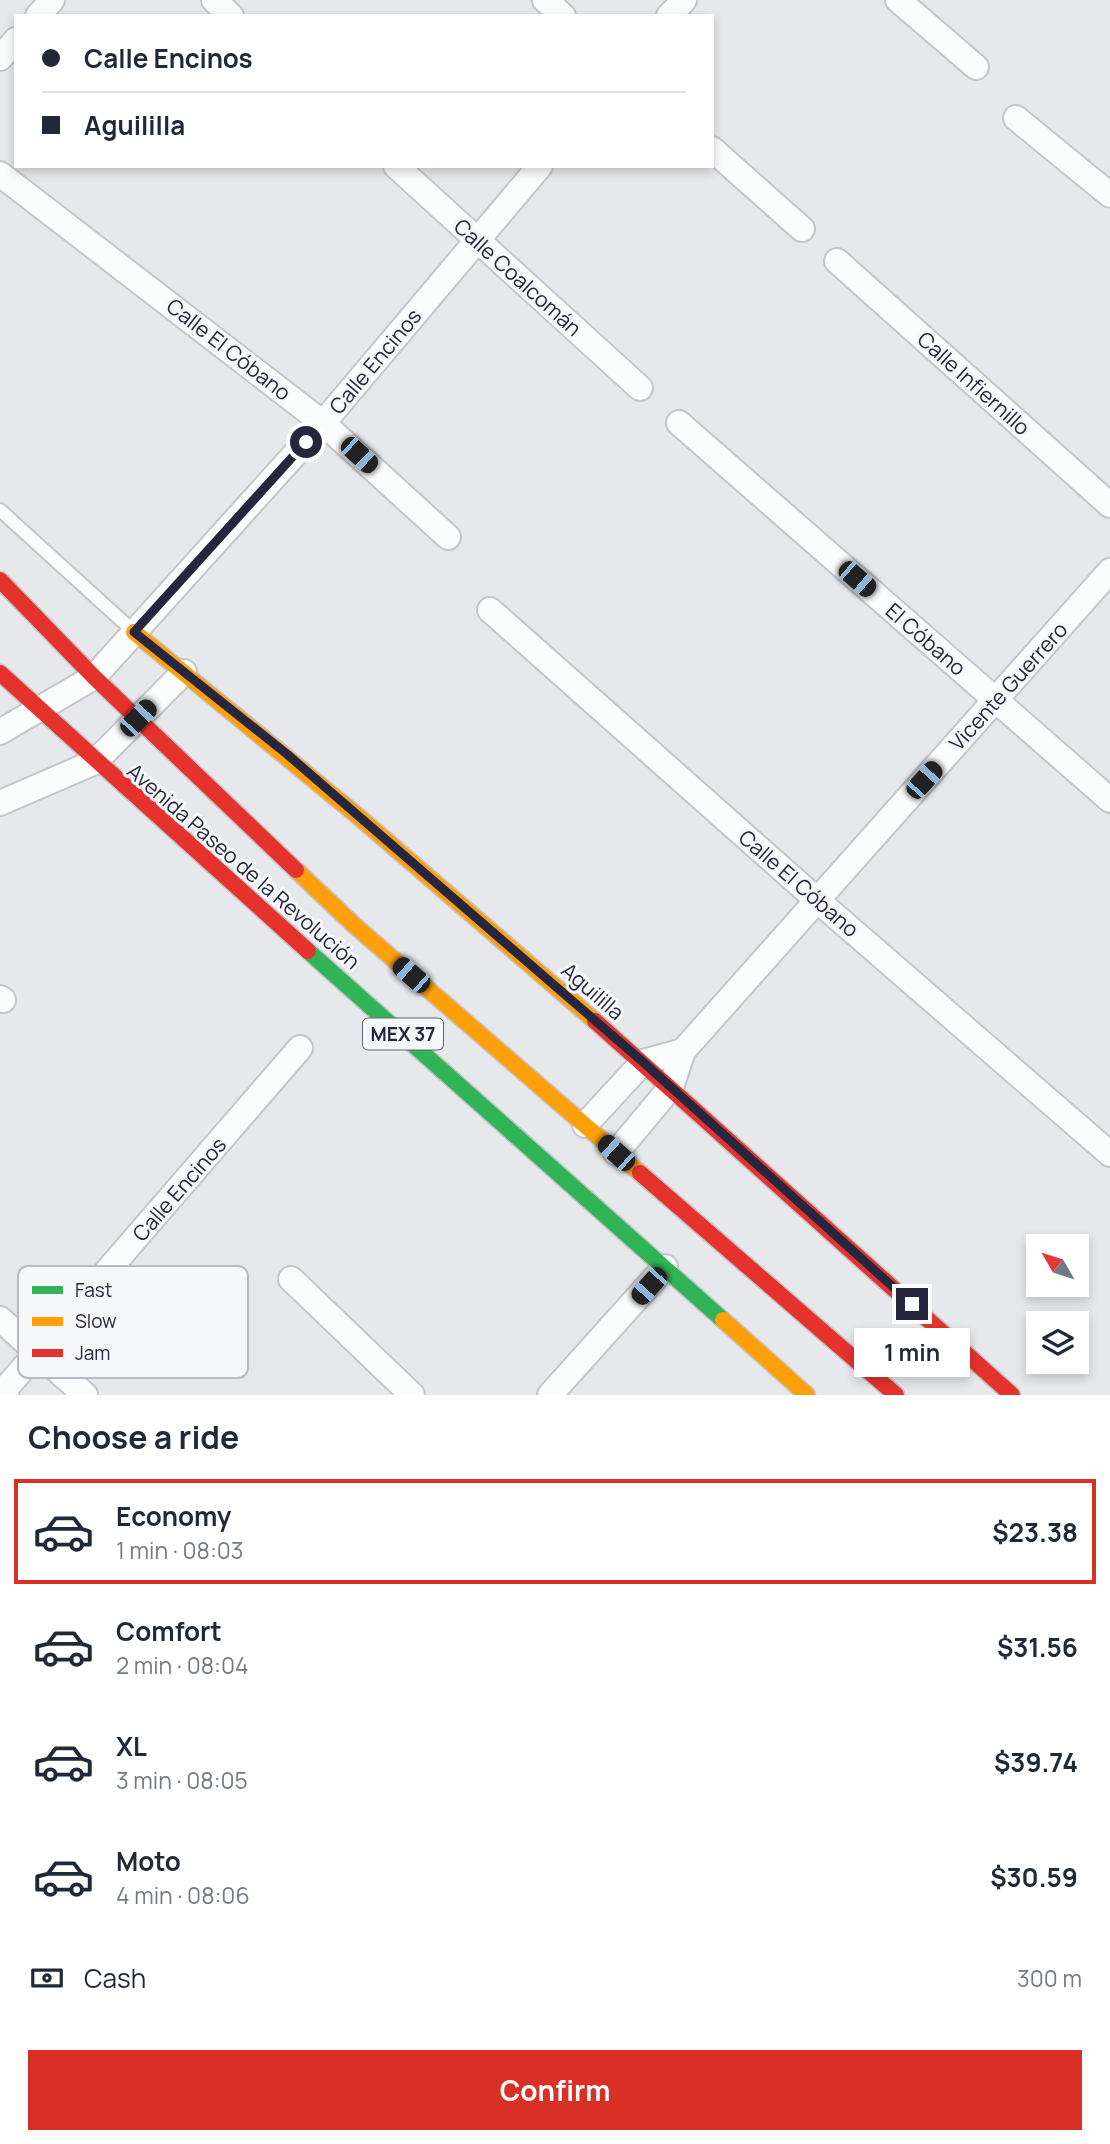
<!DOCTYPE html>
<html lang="en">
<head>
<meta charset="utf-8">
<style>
	body { margin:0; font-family:Manrope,sans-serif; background:#f2f2f3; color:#1f2937; height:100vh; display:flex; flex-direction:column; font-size:26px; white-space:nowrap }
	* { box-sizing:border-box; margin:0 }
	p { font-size:23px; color:#747a83 }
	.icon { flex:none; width:38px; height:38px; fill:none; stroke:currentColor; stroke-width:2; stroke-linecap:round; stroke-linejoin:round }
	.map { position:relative; height:1395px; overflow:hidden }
	.panel { display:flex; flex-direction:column; background:#fff; flex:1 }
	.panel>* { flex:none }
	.guide { position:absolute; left:14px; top:14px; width:700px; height:154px; border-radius:0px; box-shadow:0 4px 10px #0003; display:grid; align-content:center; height:154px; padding:0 28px; background:#fff }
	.needle { width:46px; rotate:309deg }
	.controls { position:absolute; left:1026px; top:1234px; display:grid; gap:14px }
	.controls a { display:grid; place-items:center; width:63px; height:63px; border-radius:0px; background:#fff; box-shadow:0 4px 10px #0003; font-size:35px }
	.end { position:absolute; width:32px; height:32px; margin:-16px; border:9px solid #26273e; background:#fff; box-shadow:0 0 0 4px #fff }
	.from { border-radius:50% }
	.bubble { position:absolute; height:49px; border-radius:0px; background:#fff; box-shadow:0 4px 10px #0003; font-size:23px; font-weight:700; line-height:49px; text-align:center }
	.car { position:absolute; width:21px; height:42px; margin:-21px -10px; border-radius:9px; box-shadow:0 0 5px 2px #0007; background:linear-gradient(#222 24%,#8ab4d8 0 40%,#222 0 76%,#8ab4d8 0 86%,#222 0) }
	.guide b { display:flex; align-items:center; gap:24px; height:66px; font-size:26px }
	.guide b+b { border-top:2px solid #e0e1e3 }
	.guide i { width:18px; height:18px; background:#1f2937 }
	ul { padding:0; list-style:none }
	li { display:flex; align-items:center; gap:21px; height:105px; margin:0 14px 10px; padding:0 14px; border:4px solid transparent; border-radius:0px }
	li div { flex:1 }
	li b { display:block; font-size:26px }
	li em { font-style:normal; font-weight:700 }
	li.on { border-color:#d93025 }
	li>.icon { width:63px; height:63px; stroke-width:1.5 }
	h2 { padding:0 28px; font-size:32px; line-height:84px }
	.pay { display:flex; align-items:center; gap:18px; height:77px; padding:0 28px; font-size:26px }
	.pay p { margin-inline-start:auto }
	.cta { display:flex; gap:14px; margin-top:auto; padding:14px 28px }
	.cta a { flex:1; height:80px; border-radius:0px; background:#d93025; color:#fff; font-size:28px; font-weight:700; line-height:80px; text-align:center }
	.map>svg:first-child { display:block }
</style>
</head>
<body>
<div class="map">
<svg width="1110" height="1395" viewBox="0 0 1110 1395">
	<rect width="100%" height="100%" fill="#e7e8ec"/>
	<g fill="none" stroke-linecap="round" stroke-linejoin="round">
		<!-- lane casing -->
		<g stroke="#c5c6ca" stroke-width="16">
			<path id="lane" d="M 0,510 L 132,630"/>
		</g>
		<!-- street casing -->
		<g stroke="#c5c6ca" stroke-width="28">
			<g id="street">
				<path d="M 214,0 L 231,16"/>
				<path d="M 545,0 L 563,16"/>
				<path d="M 898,0 L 976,67"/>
				<path d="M 38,16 L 52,0"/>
				<path d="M 669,16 L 684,0"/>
				<path d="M 0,58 L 16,40"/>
				<path d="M 1016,118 L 1110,195"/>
				<path d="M 712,149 L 802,229"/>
				<path d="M 396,166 L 640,388"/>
				<path d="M 0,174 L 323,423 L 448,537"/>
				<path d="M 837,261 L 1110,505"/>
				<path d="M 679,423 L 1110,800"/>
				<path d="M 490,610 L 817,900 L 1110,1154"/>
				<path d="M 0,732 L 94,677 L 323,423 L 540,166"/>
				<path d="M 0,803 L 95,762 L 184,672"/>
				<path d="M 0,998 L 3,1000"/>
				<path d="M 585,1125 L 643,1062 L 683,1051"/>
				<path d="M 616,1153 L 671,1087 L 683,1051 L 1110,571"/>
				<path d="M 291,1279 L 412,1395"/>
				<path d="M 0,1319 L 85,1395"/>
				<path d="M 6,1395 L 7,1387 L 300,1048"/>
				<path d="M 550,1395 L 665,1267"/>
			</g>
		</g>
		<!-- fast casing -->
		<g stroke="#c3c4c9" stroke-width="19">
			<path id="fast" d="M 308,951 L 723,1320"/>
		</g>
		<!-- slow casing -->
		<g stroke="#c3c4c9" stroke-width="19">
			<g id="slow">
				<path d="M 134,632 L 359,817 L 595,1021"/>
				<path d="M 296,870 L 354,925 L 640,1173"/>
				<path d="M 723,1320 L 807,1395"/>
			</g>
		</g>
		<!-- jam casing -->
		<g stroke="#c3c4c9" stroke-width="19">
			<g id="jam">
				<path d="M 0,580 L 94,677 L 296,870"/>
				<path d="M 0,673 L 308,951"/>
				<path d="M 595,1021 L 1012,1395"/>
				<path d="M 640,1173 L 896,1395"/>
			</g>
		</g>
		<!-- lane -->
		<use href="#lane" stroke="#fbfcfc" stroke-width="12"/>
		<!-- street -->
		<use href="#street" stroke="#fbfcfc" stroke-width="24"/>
		<!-- fast -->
		<use href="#fast" stroke="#30b455" stroke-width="16"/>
		<!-- slow -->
		<use href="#slow" stroke="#ff9f0a" stroke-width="16"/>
		<!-- jam -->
		<use href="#jam" stroke="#e5322d" stroke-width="16"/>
	</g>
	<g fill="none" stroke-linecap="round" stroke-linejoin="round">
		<!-- route -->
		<path stroke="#26273e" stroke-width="9" d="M 306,442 L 134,632 L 288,755 L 643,1062 L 912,1304"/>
	</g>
	<g text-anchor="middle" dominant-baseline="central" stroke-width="6" stroke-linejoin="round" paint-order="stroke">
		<!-- shield labels -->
		<rect fill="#f6f7fa" stroke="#646576" stroke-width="2" x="363" y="1018.5" width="80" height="31" rx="5"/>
		<g font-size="19" font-weight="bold" fill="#26273e">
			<text x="403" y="1034">MEX 37</text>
		</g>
		<!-- street labels -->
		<g font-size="21" fill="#26273e" stroke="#f6f7fa">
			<text transform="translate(518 277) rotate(42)">Calle Coalcomán</text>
			<text transform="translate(229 349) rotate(38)">Calle El Cóbano</text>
			<text transform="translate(375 361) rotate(-50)">Calle Encinos</text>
			<text transform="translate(974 383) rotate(42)">Calle Infiernillo</text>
			<text transform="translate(926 639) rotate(41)">El Cóbano</text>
			<text transform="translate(1008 686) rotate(-48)">Vicente Guerrero</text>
			<text transform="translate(244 866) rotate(41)">Avenida Paseo de la Revolución</text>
			<text transform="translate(799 883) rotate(41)">Calle El Cóbano</text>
			<text transform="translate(593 991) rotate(41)">Aguililla</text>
			<text transform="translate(179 1189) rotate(-49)">Calle Encinos</text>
		</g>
	</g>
	<!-- legend -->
	<rect x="18" y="1266" width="230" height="112" rx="10" fill="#f6f7fa" stroke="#b8b9c2" stroke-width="2"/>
	<rect x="32" y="1286" width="31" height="8" fill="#30b455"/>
	<rect x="32" y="1317" width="31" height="9" fill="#ff9f0a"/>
	<rect x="32" y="1349" width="31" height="8" fill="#e5322d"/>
	<g font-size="19" fill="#26273e">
		<text x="75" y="1297">Fast</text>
		<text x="75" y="1328">Slow</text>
		<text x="75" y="1360">Jam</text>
	</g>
</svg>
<div class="controls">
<a><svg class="needle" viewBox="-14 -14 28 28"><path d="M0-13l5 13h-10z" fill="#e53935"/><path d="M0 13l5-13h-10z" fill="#747a83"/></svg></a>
<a><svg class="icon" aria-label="layers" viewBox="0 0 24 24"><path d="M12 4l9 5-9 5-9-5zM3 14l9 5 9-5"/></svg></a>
</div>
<i class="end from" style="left:306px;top:442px"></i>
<i class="end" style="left:912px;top:1304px"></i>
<div class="bubble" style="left:854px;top:1328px;width:116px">1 min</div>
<i class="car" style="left:359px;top:455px;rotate:133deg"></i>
<i class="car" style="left:857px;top:579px;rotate:131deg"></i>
<i class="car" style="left:138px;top:718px;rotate:44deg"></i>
<i class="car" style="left:924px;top:780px;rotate:42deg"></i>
<i class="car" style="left:411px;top:975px;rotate:311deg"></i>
<i class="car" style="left:616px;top:1153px;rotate:312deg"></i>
<i class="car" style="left:649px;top:1286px;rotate:222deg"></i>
<div class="guide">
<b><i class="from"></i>Calle Encinos</b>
<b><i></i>Aguililla</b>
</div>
</div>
<section class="panel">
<h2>Choose a ride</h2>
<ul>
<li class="on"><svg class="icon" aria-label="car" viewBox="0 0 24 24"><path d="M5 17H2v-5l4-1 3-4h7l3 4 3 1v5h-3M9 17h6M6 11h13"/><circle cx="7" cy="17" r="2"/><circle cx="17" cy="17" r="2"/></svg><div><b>Economy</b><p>1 min · 08:03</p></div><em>$23.38</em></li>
<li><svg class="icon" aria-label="car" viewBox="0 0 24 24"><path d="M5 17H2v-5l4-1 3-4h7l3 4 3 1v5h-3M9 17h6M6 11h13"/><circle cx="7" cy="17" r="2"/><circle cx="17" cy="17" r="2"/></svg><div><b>Comfort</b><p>2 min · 08:04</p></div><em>$31.56</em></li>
<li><svg class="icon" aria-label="car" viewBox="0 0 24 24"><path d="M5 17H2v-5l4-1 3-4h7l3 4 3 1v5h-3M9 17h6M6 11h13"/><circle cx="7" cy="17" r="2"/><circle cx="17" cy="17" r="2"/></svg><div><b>XL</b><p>3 min · 08:05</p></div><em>$39.74</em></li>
<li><svg class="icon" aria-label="car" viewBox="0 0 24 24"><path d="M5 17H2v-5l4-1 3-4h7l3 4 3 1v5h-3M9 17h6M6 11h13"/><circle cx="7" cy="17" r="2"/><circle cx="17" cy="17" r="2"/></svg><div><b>Moto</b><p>4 min · 08:06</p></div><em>$30.59</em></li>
</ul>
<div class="pay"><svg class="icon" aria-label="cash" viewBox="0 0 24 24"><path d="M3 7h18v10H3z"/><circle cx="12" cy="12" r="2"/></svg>Cash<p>300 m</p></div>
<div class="cta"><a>Confirm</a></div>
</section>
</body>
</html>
